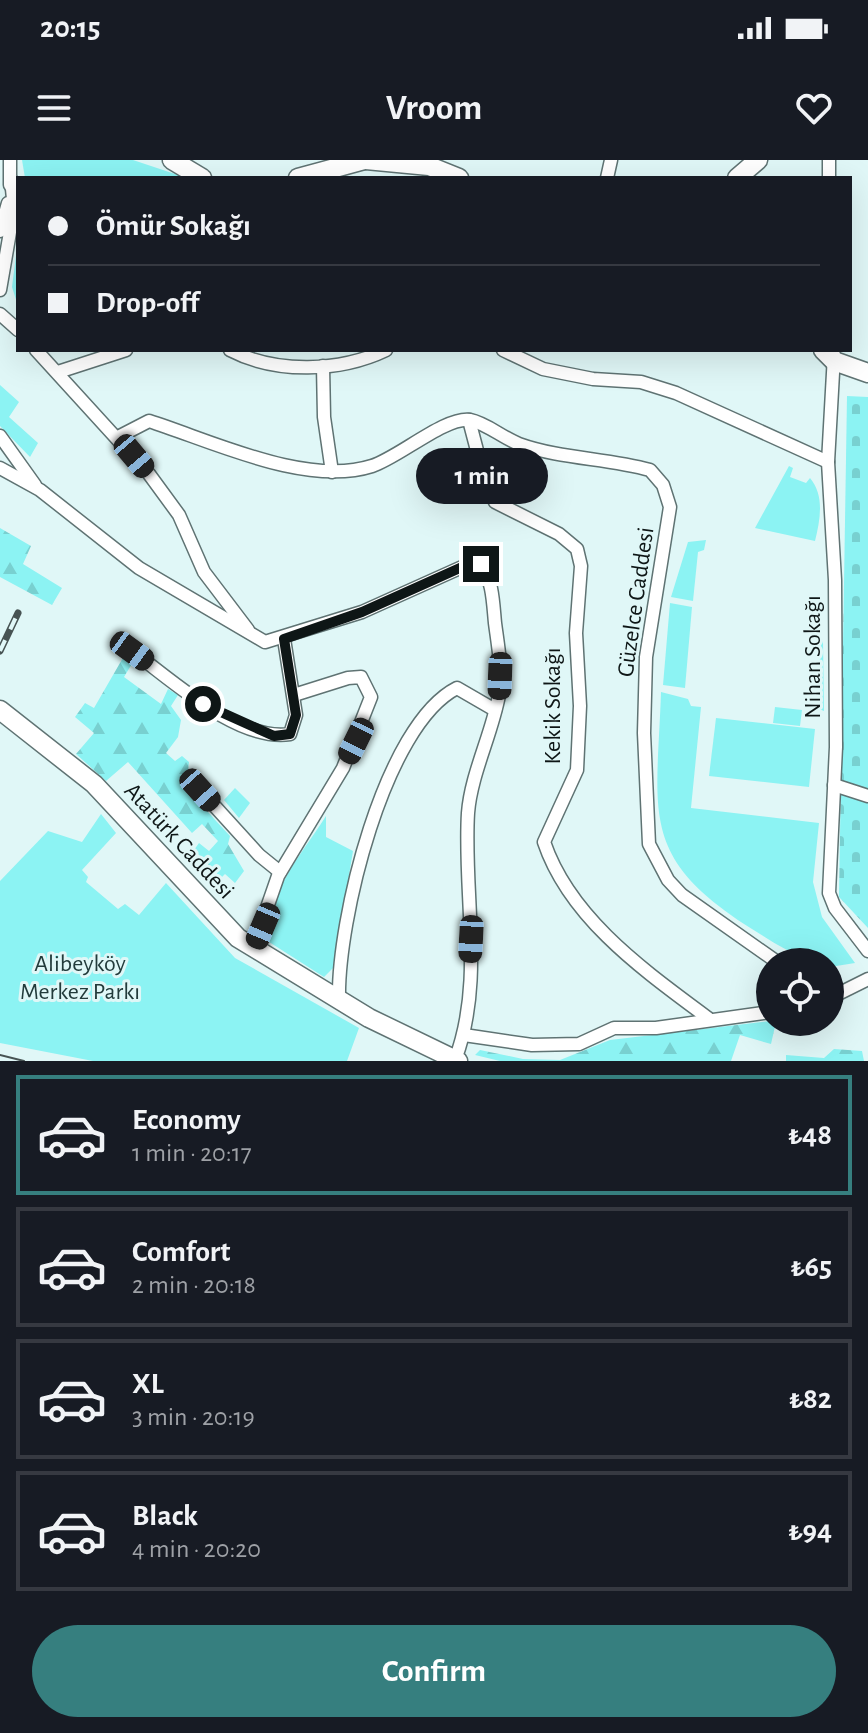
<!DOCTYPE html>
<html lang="en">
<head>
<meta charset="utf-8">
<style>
	body { margin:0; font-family:"Alegreya Sans",sans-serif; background:#242831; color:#f1f3f6; height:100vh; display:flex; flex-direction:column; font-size:30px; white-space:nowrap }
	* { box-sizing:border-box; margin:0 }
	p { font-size:26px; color:#9ea1a6 }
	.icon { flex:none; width:44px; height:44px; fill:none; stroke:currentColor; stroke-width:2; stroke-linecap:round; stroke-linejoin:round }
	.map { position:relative; height:901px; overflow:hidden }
	.panel { display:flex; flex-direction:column; background:#171b24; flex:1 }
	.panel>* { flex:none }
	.top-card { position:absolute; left:16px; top:16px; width:836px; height:176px; border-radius:0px; box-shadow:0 8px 32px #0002; display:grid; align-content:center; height:176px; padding:0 32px; background:#171b24 }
	.buttons { position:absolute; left:756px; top:788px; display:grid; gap:16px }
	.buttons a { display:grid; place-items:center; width:88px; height:88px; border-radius:50%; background:#171b24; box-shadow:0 8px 32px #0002; font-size:40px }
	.end { position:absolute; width:36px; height:36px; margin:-18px; border:10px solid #0e1616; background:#fff; box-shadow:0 0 0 4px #fff }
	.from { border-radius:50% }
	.bubble { position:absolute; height:56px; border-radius:28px; background:#171b24; box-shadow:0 8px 32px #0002; font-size:26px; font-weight:600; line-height:56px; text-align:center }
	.car { position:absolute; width:24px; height:48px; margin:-24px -12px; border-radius:10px; box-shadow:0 0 6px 2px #0007; background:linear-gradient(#222 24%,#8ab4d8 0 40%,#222 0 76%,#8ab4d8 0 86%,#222 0) }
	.top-card b { display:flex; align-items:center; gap:28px; height:76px; font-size:30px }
	.top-card b+b { border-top:2px solid #363941 }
	.top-card i { width:20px; height:20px; background:#f1f3f6 }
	ul { padding:14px 0 0; list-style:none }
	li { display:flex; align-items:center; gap:24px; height:120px; margin:0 16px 12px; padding:0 16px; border:4px solid #363941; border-radius:0px }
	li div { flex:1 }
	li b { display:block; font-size:30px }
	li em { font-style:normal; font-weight:600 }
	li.selected { border-color:#367f7f }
	li>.icon { width:72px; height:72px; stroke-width:1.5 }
	.action { display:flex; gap:16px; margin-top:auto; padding:16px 32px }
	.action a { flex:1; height:92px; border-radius:48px; background:#367f7f; color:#fff; font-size:32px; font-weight:600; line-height:92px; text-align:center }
	.status { display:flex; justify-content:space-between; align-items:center; height:56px; padding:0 40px; background:#171b24; direction:ltr }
	.status svg { height:22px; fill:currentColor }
	header { display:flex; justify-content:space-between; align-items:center; height:104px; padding:0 32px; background:#171b24; font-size:36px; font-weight:600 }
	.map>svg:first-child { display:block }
</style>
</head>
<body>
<div class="status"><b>20:15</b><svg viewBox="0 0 49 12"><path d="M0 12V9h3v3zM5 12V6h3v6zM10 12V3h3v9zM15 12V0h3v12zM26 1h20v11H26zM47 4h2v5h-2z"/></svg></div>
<header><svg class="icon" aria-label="menu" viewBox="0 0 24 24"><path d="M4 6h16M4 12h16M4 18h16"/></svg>Vroom<svg class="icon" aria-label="heart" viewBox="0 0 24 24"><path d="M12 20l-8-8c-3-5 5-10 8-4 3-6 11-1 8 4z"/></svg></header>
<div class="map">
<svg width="868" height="901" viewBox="0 0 868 901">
	<defs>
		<pattern id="forest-firs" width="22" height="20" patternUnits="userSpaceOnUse" patternTransform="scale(2)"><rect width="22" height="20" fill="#8cf3f3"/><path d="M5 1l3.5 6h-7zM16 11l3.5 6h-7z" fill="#78d0d0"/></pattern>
		<pattern id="cemetery-stones" width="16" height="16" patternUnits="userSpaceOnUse" patternTransform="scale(2)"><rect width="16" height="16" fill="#8cf3f3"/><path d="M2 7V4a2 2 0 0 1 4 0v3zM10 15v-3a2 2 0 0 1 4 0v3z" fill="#78d0d0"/></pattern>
	</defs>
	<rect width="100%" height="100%" fill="#e0f7f7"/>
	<!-- green -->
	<g fill="#8cf3f3">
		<path d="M 22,0 L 133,0 L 187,18 L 25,18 Z"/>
		<path d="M 18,80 L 18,146 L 12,127 Z"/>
		<path d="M 0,225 L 19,242 L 9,257 L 38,283 L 30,297 L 0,266 Z"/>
		<path d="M 789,306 L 793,308 L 790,317 L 806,323 L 810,318 C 825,336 820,360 815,381 L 755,368 Z"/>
		<path d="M 706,380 L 704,390 L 698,392 L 693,441 L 671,437 L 688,382 Z"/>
		<path d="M 670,443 L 692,447 L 685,528 L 663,525 Z"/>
		<path d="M 823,481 L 824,551 L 819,549 L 820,484 Z"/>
		<path d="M 661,532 L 688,539 L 691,546 L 701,547 L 691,648 L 819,663 L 813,722 L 822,757 L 855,803 L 830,807 L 830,802 C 801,802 776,784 752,769 C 638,697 657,654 661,532 Z"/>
		<path d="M 775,547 L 802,550 L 800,566 L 773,563 Z"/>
		<path d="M 716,558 L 815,569 L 809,627 L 709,616 Z"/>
		<path d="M 235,628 L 250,643 L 239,658 L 224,640 Z"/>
		<path d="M 101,654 L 116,673 L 82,710 L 88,717 L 86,722 L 118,749 L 125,744 L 139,755 L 166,723 L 235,798 L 359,868 L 347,901 L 93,901 L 0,883 L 0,721 L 48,671 L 82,682 Z"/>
		<path d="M 326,656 L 326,677 L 353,691 L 334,807 L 324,817 L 266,780 C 275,721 295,704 326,656 Z"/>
	</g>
	<!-- forest -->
	<g fill="url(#forest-firs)">
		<path d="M 0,368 L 31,386 L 23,404 L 62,428 L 52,445 L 0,417 Z"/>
		<path d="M 124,496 L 133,502 L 124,517 L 161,544 L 168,529 L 178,535 L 171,546 L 181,560 L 178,577 L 166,593 L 175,601 L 182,596 L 189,602 C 184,633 211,654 230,676 L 228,684 L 244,711 L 235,723 L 225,714 L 221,718 L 194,690 L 199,683 L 209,691 L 218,681 L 202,664 L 192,673 L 128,602 L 106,621 L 76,594 L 94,573 L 75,557 L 85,543 L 94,548 Z"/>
		<path d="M 770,861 L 776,862 L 771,884 L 740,875 L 731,901 L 500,901 L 475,895 L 480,890 L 523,899 L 560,900 L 610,880 Z"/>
		<path d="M 834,889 L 862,891 L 864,901 L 786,901 L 786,895 L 824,898 Z"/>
	</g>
	<!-- cemetery -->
	<path fill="url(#cemetery-stones)" d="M 847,236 L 868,237 L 868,768 L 839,737 Z"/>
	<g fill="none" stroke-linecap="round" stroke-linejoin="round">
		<!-- minor casing -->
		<g stroke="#5f7373" stroke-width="15">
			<g id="minor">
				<path d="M 10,0 L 10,25"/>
				<path d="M 829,0 L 829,18"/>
				<path d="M 607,18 L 611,0"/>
				<path d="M 0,71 L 8,43"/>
				<path d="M 0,130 L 14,49 L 11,19"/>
				<path d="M 0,154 L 18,170"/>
				<path d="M 36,190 L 149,314 L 179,355 L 204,412 L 248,470"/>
				<path d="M 230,190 C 276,214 340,212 386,190"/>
				<path d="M 503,190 L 543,209 L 593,219 L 641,222 L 676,233 L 828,302"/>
				<path d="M 834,195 L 828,302 L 835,420 L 836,587 L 829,733 L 835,748 L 868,791"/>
				<path d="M 323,206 L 324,257 L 332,312"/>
				<path d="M 58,212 L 126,190"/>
				<path d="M 469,260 L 485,321 L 495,342 L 559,374 L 577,389 L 581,406 L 576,473 L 580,546 L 577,610 L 544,682 C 570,759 645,811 708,858"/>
				<path d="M 0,276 L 35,325"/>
				<path d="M 118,277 L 149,261 C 212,281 306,327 372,306 C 398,298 446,256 470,260 C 486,263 503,278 519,284 C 561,299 607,298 650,310 L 663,325 L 670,347 L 646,497 L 644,573 L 649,684 L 668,720 L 682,735 L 777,802"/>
				<path d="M 0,308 L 40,330 L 139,408 L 265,482 L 362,452 L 471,403 L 481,404 C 493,421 493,443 495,463 C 498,486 503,512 499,535 C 492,574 471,614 468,653 C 463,735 485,821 455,900"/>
				<path d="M 132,491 C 172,520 238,582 290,574 L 296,555 L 284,479"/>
				<path d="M 834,625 L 868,636"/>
				<path d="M 200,630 L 259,695 L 280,712"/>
				<path d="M 253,788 L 278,716 L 343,608 L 371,537 L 361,517 L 348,518 L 294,535"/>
				<path d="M 830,838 L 868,819"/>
				<path d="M 339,840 C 337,762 384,565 457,528 L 495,550"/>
				<path d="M 464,875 L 532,885 L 579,884 L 614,868 L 656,868 L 770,852"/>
			</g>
		</g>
		<!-- secondary casing -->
		<g stroke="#5f7373" stroke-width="21">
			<g id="secondary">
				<path d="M 172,0 L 202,18"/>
				<path d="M 366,0 L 429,6 L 459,18"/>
				<path d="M 298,18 L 364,0"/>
				<path d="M 737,18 L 758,0"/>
				<path d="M 823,190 L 834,201 L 868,213"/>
				<path d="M 0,550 L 94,624 L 238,778 L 369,858 L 458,901"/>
			</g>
		</g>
		<!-- minor -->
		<use href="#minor" stroke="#fff" stroke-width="12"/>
		<!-- secondary -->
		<use href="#secondary" stroke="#fff" stroke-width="18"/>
		<!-- tram -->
		<path stroke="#475353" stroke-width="2" d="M 0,895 L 24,901"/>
		<!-- rail casing -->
		<g stroke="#475353" stroke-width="7">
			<path id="rail" d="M 0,491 L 18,453"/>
		</g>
		<!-- rail -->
		<use href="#rail" stroke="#e0f7f7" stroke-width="4" stroke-dasharray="12" stroke-linecap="butt"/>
	</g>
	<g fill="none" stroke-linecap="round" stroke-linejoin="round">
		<!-- route -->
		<path stroke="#0e1616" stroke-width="10" d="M 203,544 L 274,576 L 290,574 L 296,555 L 284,479 L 362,452 L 471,403 L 481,404"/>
	</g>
	<g text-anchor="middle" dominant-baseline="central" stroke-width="6" stroke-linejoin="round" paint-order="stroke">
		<!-- street labels -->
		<g font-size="24" fill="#0e1616" stroke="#e0f7f7">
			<text transform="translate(636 442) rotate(-82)">Güzelce Caddesi</text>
			<text transform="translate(813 497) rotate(-90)">Nihan Sokağı</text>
			<text transform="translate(553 546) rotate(-90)">Kekik Sokağı</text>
			<text transform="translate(179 681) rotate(47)">Atatürk Caddesi</text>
		</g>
		<!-- park labels -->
		<g font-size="24" fill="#223b3b" stroke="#e0f7f7">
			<text x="80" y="804">Alibeyköy<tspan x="80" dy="28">Merkez Parkı</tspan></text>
		</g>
	</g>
</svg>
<div class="buttons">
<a><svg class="icon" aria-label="locate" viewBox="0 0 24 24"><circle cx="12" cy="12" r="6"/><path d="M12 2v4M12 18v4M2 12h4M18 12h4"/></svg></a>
</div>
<i class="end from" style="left:203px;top:544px"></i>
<i class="end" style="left:481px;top:404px"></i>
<div class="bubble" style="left:416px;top:288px;width:132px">1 min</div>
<i class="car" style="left:134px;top:296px;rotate:140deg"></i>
<i class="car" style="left:132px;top:491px;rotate:126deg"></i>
<i class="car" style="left:500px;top:516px;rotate:182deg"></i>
<i class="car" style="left:356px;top:581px;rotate:206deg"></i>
<i class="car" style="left:200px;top:630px;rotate:138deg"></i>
<i class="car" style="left:263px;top:766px;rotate:203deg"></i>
<i class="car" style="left:471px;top:779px;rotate:183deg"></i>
<div class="top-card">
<b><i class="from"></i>Ömür Sokağı</b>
<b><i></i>Drop-off</b>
</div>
</div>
<section class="panel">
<ul>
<li class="selected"><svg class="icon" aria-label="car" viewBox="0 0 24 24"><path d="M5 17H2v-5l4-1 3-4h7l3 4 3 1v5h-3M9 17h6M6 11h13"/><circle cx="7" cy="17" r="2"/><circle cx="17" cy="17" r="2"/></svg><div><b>Economy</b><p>1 min · 20:17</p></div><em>₺48</em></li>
<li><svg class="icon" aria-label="car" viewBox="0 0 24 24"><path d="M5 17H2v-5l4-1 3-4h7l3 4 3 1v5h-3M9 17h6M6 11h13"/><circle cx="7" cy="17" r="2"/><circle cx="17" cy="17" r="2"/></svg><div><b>Comfort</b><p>2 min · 20:18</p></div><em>₺65</em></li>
<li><svg class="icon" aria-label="car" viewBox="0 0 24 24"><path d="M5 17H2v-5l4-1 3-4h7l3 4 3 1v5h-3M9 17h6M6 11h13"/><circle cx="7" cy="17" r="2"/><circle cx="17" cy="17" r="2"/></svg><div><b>XL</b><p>3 min · 20:19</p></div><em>₺82</em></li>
<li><svg class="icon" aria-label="car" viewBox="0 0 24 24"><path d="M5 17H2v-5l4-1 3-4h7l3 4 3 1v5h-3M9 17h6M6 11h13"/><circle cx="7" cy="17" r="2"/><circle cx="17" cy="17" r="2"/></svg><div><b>Black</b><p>4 min · 20:20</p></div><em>₺94</em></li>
</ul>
<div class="action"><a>Confirm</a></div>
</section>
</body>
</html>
